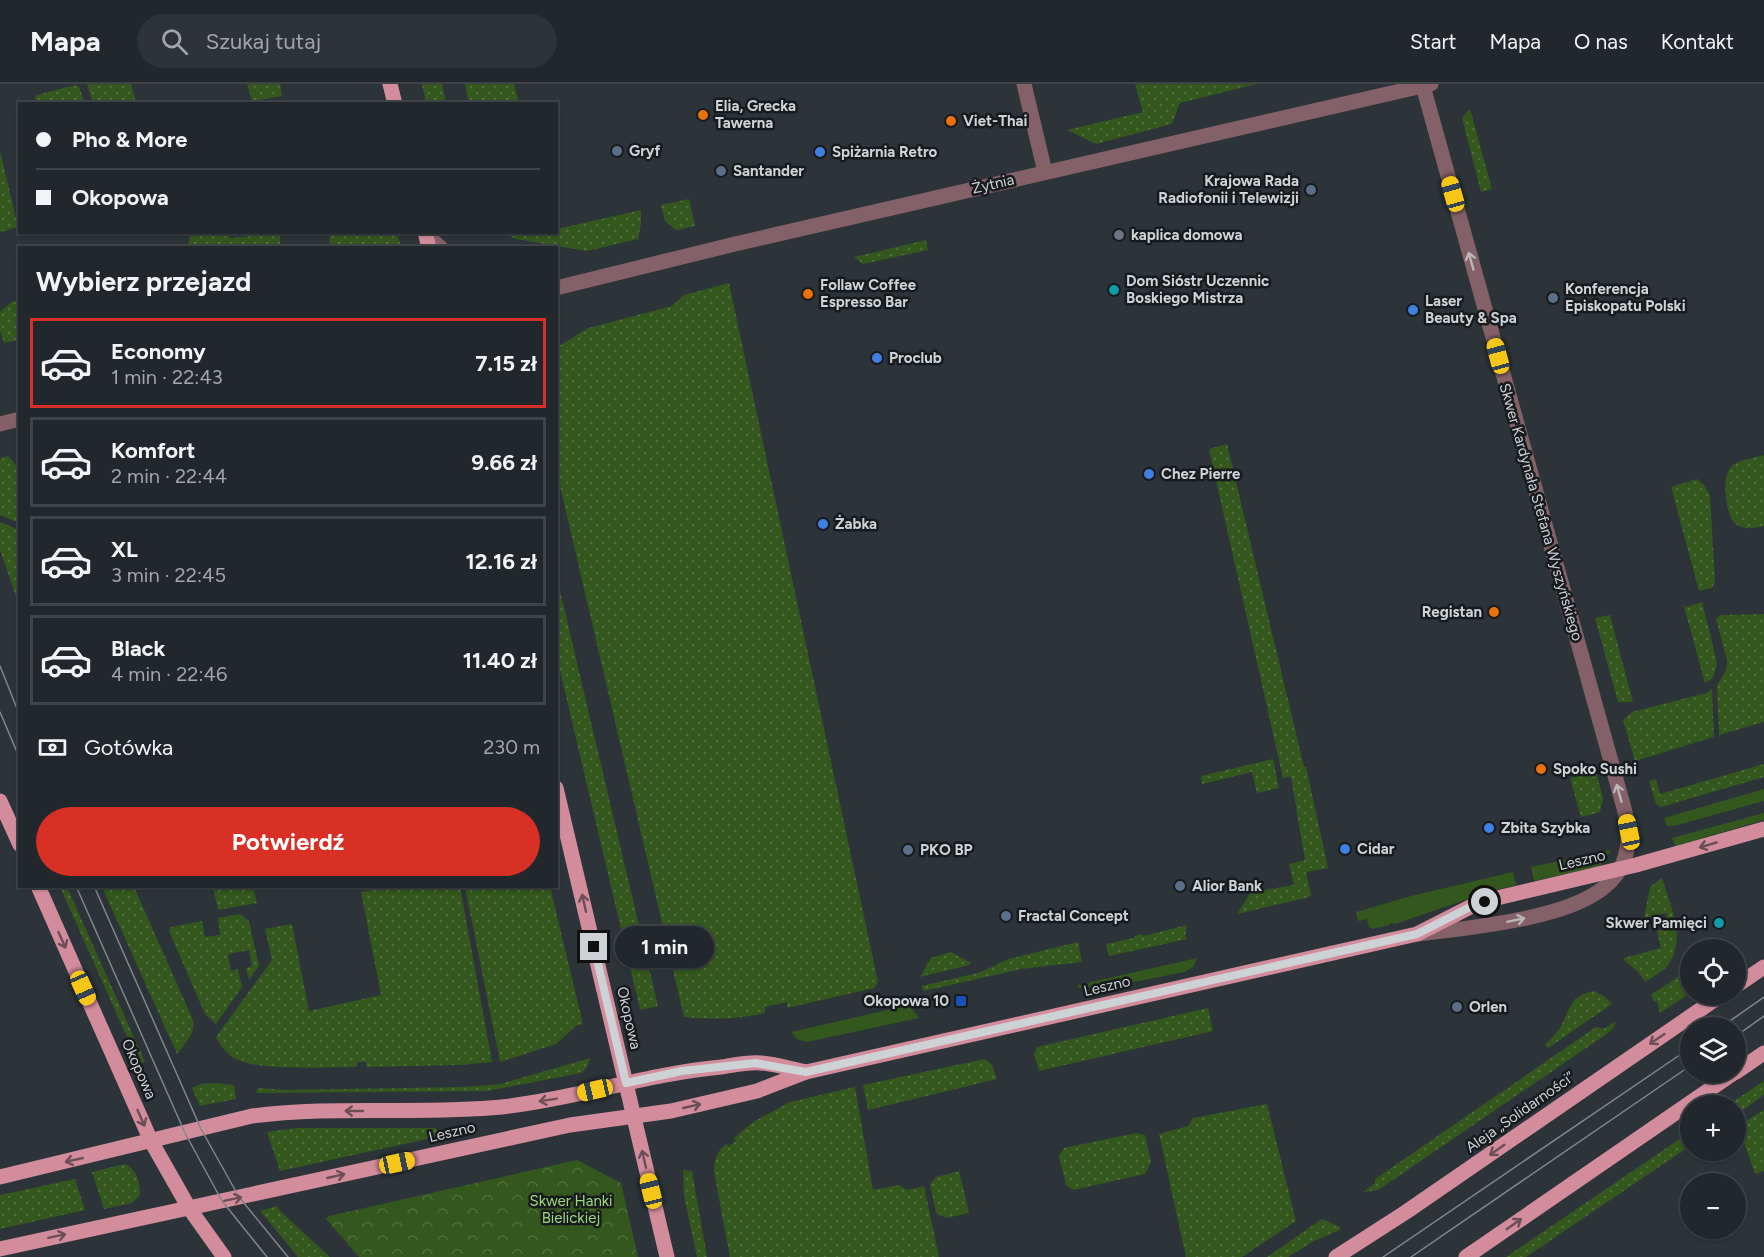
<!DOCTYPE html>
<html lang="pl">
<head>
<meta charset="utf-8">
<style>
	body { margin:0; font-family:Figtree,sans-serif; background:#2d3338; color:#f1f3f6; height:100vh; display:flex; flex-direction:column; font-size:22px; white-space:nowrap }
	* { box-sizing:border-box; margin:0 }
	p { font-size:20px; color:#a2a5a9 }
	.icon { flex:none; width:33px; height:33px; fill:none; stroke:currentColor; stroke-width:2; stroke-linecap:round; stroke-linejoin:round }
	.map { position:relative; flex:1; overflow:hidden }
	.side { position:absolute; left:18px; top:162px; width:540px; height:642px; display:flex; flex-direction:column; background:#21272c; border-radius:0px; box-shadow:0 2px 4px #0004,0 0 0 2px #3e4448 }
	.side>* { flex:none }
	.top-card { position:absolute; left:18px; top:18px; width:540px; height:132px; border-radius:0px; box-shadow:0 2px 4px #0004,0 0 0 2px #3e4448; display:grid; align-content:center; height:132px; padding:0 18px; background:#21272c }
	.controls { position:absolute; left:1680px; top:855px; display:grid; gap:12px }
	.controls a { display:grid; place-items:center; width:66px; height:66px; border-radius:50%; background:#21272c; box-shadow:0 2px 4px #0004,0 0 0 2px #3e4448; font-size:30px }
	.end { position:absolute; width:27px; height:27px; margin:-14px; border:8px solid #cdd2d6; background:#111; box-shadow:0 0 0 3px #111 }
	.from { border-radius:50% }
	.bubble { position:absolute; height:42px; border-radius:21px; background:#21272c; box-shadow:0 2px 4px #0004,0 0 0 2px #3e4448; font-size:20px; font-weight:700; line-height:42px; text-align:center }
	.car { position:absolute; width:18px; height:36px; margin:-18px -9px; border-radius:8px; box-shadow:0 0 4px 2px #0007; background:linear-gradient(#f5c518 24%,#345 0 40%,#f5c518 0 76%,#345 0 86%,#f5c518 0) }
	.top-card b { display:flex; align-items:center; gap:21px; height:57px; font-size:22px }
	.top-card b+b { border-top:2px solid #3e4448 }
	.top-card i { width:15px; height:15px; background:#f1f3f6 }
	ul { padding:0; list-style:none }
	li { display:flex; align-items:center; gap:18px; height:90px; margin:0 12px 9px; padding:0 6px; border:3px solid #3e4448; border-radius:0px }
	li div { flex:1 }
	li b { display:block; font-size:22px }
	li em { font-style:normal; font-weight:700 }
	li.on { border-color:#d93025 }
	li>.icon { width:54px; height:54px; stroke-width:1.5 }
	h2 { padding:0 18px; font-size:27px; line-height:72px }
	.pay { display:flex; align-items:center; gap:15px; height:66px; padding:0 18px; font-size:22px }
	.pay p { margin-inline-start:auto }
	.primary-button { display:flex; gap:12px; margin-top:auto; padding:12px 18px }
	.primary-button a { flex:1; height:69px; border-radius:36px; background:#d93025; color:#fff; font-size:24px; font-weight:700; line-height:69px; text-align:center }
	header { display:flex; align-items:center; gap:36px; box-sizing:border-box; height:84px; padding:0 30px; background:#21272c; border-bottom:2px solid #3e4448 }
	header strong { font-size:28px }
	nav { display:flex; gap:33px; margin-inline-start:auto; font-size:21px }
	.search { width:420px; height:54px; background:#2d3338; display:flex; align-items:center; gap:15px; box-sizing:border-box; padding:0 21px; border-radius:33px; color:#a2a5a9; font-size:22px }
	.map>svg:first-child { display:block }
</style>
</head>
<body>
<header>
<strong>Mapa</strong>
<div class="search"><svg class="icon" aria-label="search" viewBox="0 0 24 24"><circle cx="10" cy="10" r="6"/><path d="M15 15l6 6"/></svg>Szukaj tutaj</div>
<nav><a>Start</a><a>Mapa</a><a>O nas</a><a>Kontakt</a></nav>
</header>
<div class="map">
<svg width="1764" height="1173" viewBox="0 0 1764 1173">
	<defs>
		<pattern id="grass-dots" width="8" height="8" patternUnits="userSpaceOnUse" patternTransform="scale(1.5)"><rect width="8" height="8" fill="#33571c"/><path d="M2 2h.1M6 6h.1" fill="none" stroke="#4f6e3c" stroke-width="1.8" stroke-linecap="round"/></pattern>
		<pattern id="park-crowns" width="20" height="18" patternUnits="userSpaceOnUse" patternTransform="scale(1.5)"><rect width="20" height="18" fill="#33571c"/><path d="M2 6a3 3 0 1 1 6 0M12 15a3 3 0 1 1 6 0" fill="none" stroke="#4f6e3c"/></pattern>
	</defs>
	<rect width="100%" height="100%" fill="#2c343a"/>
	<!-- grass -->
	<g fill="url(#grass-dots)">
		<path d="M 87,0 L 131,0 L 136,19 L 93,19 Z"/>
		<path d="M 247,0 L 280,0 L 282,12 L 252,17 Z"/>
		<path d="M 422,0 L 442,0 L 446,19 L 426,19 Z"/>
		<path d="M 465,0 L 514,0 L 519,19 L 469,19 Z"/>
		<path d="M 1135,0 L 1256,0 L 1180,19 L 1172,40 L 1096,60 L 1067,46 L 1143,28 Z"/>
		<path d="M 75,1 L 79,3 L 85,19 L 67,19 L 66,17 L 36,19 L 35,13 L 37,11 Z"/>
		<path d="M 1470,25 L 1492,105 L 1481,108 L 1462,34 Z"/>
		<path d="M 0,67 L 18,143 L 0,148 Z"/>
		<path d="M 689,115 L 695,142 L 676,146 L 665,137 L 661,121 Z"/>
		<path d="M 641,126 L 641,139 L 638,155 L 587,167 L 516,155 L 503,149 L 556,148 L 557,145 Z"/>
		<path d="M 191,149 L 229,149 L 230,154 L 261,151 L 261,149 L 280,149 L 280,163 L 187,164 Z"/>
		<path d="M 329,149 L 397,149 L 401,163 L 330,163 Z"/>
		<path d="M 926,156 L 928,166 L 863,180 L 854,173 Z"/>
		<path d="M 729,199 L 878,898 L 874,904 L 787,924 L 787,918 L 765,923 L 765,929 C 738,935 712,936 684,933 L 557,389 L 556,264 L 588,244 L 672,222 L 684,211 Z"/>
		<path d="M 13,217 L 19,219 L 19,256 L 4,259 L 0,247 L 0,228 Z"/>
		<path d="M 1227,360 L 1304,683 L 1306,683 L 1328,784 L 1306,788 L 1311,811 L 1310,813 L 1237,830 L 1251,808 L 1294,801 L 1289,780 L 1305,776 L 1291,693 L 1283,694 L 1209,365 Z"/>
		<path d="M 1764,371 L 1764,442 C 1755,444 1745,446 1737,441 C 1725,433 1720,390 1733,381 C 1741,375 1755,374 1764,371 Z"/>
		<path d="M 8,372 L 19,384 L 19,439 L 0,431 L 0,375 Z"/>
		<path d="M 1697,395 L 1705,402 L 1710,412 L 1715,497 L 1712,504 L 1699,507 L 1671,403 Z"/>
		<path d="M 0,438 L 19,446 L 19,521 L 0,466 Z"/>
		<path d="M 556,490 L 658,922 L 640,926 L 639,921 L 557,574 Z"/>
		<path d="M 1702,518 L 1717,579 L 1713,594 L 1705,599 L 1683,519 L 1686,523 Z"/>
		<path d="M 1764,530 L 1764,638 L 1719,651 L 1717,601 L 1726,587 L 1727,576 L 1716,535 L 1721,531 Z"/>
		<path d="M 1610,531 L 1633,618 L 1618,618 L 1595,534 Z"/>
		<path d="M 1712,605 L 1714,653 L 1635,677 L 1623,636 L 1632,628 L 1706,609 Z"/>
		<path d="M 1273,675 L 1279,704 L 1257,709 L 1252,688 L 1202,700 L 1201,692 Z"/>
		<path d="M 1764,680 L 1764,693 L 1661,723 L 1656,720 L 1649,697 L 1656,695 L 1660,710 Z"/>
		<path d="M 1596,688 L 1603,714 L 1600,728 L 1581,733 L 1570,694 Z"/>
		<path d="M 1662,794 C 1670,821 1687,855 1668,881 C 1663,888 1652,893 1645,898 L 1638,888 L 1624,876 L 1624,874 L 1661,864 L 1657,847 L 1669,843 L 1666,829 L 1644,834 L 1650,803 Z"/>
		<path d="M 60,803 L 67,803 L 145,978 L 139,980 Z"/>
		<path d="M 102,803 L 134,803 L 193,936 C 196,949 184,960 177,970 Z"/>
		<path d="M 213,803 L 253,803 L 257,819 L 218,826 Z"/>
		<path d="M 391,803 L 460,803 L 492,978 L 459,981 L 366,983 L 366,978 L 357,978 L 356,983 C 330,983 260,987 238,976 C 228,972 221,963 216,953 L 272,876 L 265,845 L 292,840 L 309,927 L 381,911 L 361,808 Z"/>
		<path d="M 465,803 L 550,803 L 583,940 L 576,942 L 556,960 L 500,978 Z"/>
		<path d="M 240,830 L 249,837 L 259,882 L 249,896 L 246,884 L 252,882 L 249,866 L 228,870 L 231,887 L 238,885 L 242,903 L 216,940 L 205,930 L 169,847 L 171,843 L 202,837 L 205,853 L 220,851 L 218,834 Z"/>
		<path d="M 1187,841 L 1185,852 L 1187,855 L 1109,872 L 1106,860 L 1134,854 L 1134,852 L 1142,850 L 1143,852 Z"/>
		<path d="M 1078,858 L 1082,878 L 1021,885 L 924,907 L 921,902 L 978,889 L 1009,875 Z"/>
		<path d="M 951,868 L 971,879 L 969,881 L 920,893 L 931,874 Z"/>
		<path d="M 1689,885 L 1690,909 L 1660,929 L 1657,917 L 1654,918 L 1651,911 Z"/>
		<path d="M 1593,907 L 1604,912 L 1612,920 L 1548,964 L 1545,961 C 1550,955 1557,949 1561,942 C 1571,924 1569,913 1593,907 Z"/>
		<path d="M 1208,924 L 1213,947 L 1039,987 L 1034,970 L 1037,963 Z"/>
		<path d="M 1616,937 L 1614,943 L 1608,949 L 1390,1098 L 1378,1106 L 1363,1108 L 1375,1099 L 1375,1095 L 1596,943 L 1604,945 Z"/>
		<path d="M 590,974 L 587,983 L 581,989 L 487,1007 L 256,1009 L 258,1004 L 286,1006 L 465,1003 L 500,1000 Z"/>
		<path d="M 985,975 L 992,981 L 997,995 L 868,1026 L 863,1001 Z"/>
		<path d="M 1764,997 L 1764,1011 L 1736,1031 L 1736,1022 L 1728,1021 Z"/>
		<path d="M 214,999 L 234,1001 L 236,1015 L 200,1022 L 192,1004 L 201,1000 Z"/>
		<path d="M 855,1003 L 873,1106 L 899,1101 L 907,1106 L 924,1102 L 939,1173 L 730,1173 L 714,1088 C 714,1076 717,1067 726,1060 L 729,1062 L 736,1057 L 734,1054 L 753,1038 L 790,1018 Z"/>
		<path d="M 1267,1020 L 1296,1137 L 1242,1173 L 1186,1173 L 1159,1050 L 1188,1042 L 1193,1034 Z"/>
		<path d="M 1764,1026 L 1764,1087 L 1755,1090 L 1738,1042 Z"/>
		<path d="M 296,1044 L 435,1044 L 440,1049 L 436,1053 L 280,1087 L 267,1048 Z"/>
		<path d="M 1690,1048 L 1690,1062 L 1526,1173 L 1506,1173 Z"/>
		<path d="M 1136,1049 L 1145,1051 L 1151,1078 L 1145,1090 L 1073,1106 L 1066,1101 L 1059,1072 L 1064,1064 Z"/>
		<path d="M 125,1080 C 137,1085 140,1099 140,1111 L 132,1119 L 104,1125 L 92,1088 Z"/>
		<path d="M 683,1086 L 692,1087 L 707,1173 L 697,1173 L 684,1112 Z"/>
		<path d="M 959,1087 L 969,1129 L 946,1134 L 936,1129 L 930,1100 L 936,1093 Z"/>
		<path d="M 75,1095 L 85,1126 L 0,1145 L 0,1111 Z"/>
		<path d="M 277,1122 L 280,1127 L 330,1173 L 298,1173 L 260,1127 Z"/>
		<path d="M 1322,1135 L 1340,1143 L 1340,1146 L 1314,1157 L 1288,1173 L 1267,1173 Z"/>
	</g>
	<!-- park -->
	<path fill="url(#park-crowns)" d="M 577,1076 L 621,1099 L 638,1173 L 359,1173 L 326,1135 L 329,1132 Z"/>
	<!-- garden -->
	<g fill="#33571c">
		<path d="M 1764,705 L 1764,717 L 1674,742 L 1667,742 L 1664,734 Z"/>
		<path d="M 1764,729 L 1764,736 L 1679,761 L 1675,762 L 1672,754 Z"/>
		<path d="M 1611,766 L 1602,780 L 1596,783 L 1534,797 L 1531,783 Z"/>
		<path d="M 1513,788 L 1516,801 L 1485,809 L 1404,837 L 1395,840 L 1391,839 L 1389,841 L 1373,845 L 1369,843 L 1367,835 L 1358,837 L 1356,828 L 1411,812 Z"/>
		<path d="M 1197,874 L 1193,883 L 1184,888 L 1129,899 L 1078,904 L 1078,901 Z"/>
		<path d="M 909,921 L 919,934 L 807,958 L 797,955 L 791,948 Z"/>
	</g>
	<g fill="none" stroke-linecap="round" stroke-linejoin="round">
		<!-- minor -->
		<g stroke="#846168" stroke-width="15">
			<path d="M 1024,0 L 1045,88"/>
			<path d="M 426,151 L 441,164"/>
			<path d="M 556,204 L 735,160 L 1431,0"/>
			<path d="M 0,340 L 20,335"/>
			<path d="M 1418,850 C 1456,846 1489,842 1527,834 C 1588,820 1644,799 1624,724 L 1423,2"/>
		</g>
		<!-- major -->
		<g stroke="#d38c9c" stroke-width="15">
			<path d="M 390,0 L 395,20"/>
			<path d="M 425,148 L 429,164"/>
			<path d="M 556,704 L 667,1173"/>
			<path d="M 0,717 L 20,761"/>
			<path d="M 38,802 L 151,1057 L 189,1124 L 224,1173"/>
			<path d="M 1736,902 L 1764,883"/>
			<path d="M 1736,988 L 1764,969"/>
			<path d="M 0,1093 L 252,1032 C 334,1021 419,1031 502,1023 C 576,1015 646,990 721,983 C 734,981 748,978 761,979 C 776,980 791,985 806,988"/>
			<path d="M 0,1165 L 570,1041 L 671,1027 L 757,1007 L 806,988 L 1417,850 L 1474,821 L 1497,814 L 1636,781 L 1764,745"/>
			<path d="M 1336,1173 L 1406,1128 L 1723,910"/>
			<path d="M 1466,1173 L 1735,988"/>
		</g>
		<!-- tram -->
		<g stroke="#80868b" stroke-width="1.5">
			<path d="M 0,582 L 20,632"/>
			<path d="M 0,628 L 20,675"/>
			<path d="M 76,802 L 185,1049 L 222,1117 L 267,1173"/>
			<path d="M 94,802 L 201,1045 L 239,1113 L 288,1173"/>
			<path d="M 1720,944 L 1764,913"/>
			<path d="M 1736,952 L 1764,932"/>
			<path d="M 1383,1173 L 1690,964"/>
			<path d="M 1411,1173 L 1690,982"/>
		</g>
	</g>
	<!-- one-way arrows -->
	<defs><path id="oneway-shaft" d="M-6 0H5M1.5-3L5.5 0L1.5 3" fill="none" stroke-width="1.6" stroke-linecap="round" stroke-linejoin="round" transform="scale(1.5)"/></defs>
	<g stroke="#bbb6ba">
		<use href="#oneway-shaft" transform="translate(1471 177) rotate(-106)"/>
		<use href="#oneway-shaft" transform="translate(1619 709) rotate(-106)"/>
		<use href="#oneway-shaft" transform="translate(1516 836) rotate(-12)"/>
	</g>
	<g stroke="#6c4e57">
		<use href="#oneway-shaft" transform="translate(1708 761) rotate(164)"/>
		<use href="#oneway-shaft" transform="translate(584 819) rotate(-103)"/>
		<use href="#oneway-shaft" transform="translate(62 856) rotate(66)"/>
		<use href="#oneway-shaft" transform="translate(1657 955) rotate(146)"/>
		<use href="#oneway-shaft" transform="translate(548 1016) rotate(171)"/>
		<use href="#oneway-shaft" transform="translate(692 1022) rotate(-13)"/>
		<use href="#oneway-shaft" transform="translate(354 1027) rotate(180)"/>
		<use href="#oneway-shaft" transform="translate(141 1034) rotate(66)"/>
		<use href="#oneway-shaft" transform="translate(1497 1066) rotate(145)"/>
		<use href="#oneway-shaft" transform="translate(644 1075) rotate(-103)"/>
		<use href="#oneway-shaft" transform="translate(74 1076) rotate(167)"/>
		<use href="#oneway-shaft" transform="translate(336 1092) rotate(-13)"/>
		<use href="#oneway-shaft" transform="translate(233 1115) rotate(-12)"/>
		<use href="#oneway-shaft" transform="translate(1514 1140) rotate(-35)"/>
		<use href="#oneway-shaft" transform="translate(57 1152) rotate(-12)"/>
	</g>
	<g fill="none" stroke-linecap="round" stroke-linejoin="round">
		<!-- route -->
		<path stroke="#cdd2d6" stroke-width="8" d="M 594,863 L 626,999 L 682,987 L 755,979 L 806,988 L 1417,850 L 1474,821 L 1485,818"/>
	</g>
	<!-- markers -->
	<g fill="#e8710a" stroke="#181b1e" stroke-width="2">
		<circle cx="703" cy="31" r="6"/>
		<circle cx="951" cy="37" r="6"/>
		<circle cx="808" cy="210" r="6"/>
		<circle cx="1494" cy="528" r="6"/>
		<circle cx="1541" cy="685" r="6"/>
	</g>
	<g fill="#5c6f8a" stroke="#181b1e" stroke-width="2">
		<circle cx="617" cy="67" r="6"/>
		<circle cx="721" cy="87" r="6"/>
		<circle cx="1311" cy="106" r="6"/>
		<circle cx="1553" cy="214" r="6"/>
		<circle cx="908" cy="766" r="6"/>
		<circle cx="1180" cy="802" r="6"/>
		<circle cx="1006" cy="832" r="6"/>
		<circle cx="1457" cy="923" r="6"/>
	</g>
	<g fill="#3f7fe0" stroke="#181b1e" stroke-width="2">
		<circle cx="820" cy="68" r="6"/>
		<circle cx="1413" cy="226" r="6"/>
		<circle cx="877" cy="274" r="6"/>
		<circle cx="1149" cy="390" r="6"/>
		<circle cx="823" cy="440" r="6"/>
		<circle cx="1489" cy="744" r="6"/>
		<circle cx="1345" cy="765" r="6"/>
	</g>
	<circle fill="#6b7280" stroke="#181b1e" stroke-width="2" cx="1119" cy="151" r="6"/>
	<g fill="#0f9aa8" stroke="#181b1e" stroke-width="2">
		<circle cx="1114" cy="206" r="6"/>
		<circle cx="1719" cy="839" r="6"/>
	</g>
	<rect fill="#1a4fb4" stroke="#181b1e" stroke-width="2" x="955" y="911" width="12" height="12" rx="3"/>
	<g text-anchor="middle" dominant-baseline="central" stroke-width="5" stroke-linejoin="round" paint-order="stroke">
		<!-- poi labels -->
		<g font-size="15" font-weight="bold" fill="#cdd2d6" stroke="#181b1e" text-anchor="start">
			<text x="715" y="22">Elia, Grecka<tspan x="715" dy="17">Tawerna</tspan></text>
			<text x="963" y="37">Viet-Thai</text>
			<text x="629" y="67">Gryf</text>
			<text x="832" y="68">Spiżarnia Retro</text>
			<text x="733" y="87">Santander</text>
			<text x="1299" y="97" text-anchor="end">Krajowa Rada<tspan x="1299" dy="17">Radiofonii i Telewizji</tspan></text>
			<text x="1131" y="151">kaplica domowa</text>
			<text x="1126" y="197">Dom Sióstr Uczennic<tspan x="1126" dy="17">Boskiego Mistrza</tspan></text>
			<text x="820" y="201">Follaw Coffee<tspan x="820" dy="17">Espresso Bar</tspan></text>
			<text x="1565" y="205">Konferencja<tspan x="1565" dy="17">Episkopatu Polski</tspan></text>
			<text x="1425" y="217">Laser<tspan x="1425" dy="17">Beauty &amp; Spa</tspan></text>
			<text x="889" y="274">Proclub</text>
			<text x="1161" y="390">Chez Pierre</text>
			<text x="835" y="440">Żabka</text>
			<text x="1482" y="528" text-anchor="end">Registan</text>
			<text x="1553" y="685">Spoko Sushi</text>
			<text x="1501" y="744">Zbita Szybka</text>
			<text x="1357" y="765">Cidar</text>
			<text x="920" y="766">PKO BP</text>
			<text x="1192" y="802">Alior Bank</text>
			<text x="1018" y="832">Fractal Concept</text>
			<text x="1707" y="839" text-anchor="end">Skwer Pamięci</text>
			<text x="949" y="917" text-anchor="end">Okopowa 10</text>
			<text x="1469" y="923">Orlen</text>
		</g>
		<!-- street labels -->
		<g font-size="15" fill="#cdd2d6" stroke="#181b1e">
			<text transform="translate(993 100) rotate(-13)">Żytnia</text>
			<text transform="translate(1541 428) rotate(74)">Skwer Kardynała Stefana Wyszyńskiego</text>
			<text transform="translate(1582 776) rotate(-13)">Leszno</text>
			<text transform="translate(1107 902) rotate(-13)">Leszno</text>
			<text transform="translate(629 934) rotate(77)">Okopowa</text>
			<text transform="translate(139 985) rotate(66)">Okopowa</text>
			<text transform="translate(1520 1028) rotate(-35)">Aleja „Solidarności”</text>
			<text transform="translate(452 1048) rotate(-13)">Leszno</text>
		</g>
		<!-- park labels -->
		<g font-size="15" fill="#9dd77d" stroke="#181b1e">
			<text x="571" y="1117">Skwer Hanki<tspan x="571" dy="17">Bielickiej</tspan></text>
		</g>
	</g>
</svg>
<div class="controls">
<a><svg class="icon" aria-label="locate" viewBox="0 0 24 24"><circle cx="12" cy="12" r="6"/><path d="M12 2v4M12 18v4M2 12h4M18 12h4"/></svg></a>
<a><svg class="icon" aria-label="layers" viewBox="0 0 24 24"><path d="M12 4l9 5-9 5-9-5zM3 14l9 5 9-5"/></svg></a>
<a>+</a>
<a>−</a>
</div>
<i class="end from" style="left:1485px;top:818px"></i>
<i class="end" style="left:594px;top:863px"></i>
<div class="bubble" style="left:615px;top:842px;width:99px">1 min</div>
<i class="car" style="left:1453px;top:110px;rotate:344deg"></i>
<i class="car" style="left:1498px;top:272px;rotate:345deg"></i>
<i class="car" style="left:1629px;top:748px;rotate:348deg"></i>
<i class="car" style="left:83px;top:904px;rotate:156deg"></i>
<i class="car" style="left:595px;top:1006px;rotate:257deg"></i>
<i class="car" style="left:397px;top:1079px;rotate:78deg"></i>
<i class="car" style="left:651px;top:1107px;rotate:346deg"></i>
<div class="top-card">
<b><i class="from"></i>Pho &amp; More</b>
<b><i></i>Okopowa</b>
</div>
<section class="side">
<h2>Wybierz przejazd</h2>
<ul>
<li class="on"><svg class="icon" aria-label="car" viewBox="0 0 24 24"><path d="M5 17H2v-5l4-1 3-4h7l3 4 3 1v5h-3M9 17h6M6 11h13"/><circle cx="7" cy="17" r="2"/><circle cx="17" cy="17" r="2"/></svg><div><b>Economy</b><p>1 min · 22:43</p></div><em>7.15 zł</em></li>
<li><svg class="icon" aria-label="car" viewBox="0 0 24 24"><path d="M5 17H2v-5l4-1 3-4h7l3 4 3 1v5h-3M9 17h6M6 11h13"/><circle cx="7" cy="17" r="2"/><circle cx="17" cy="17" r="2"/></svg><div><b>Komfort</b><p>2 min · 22:44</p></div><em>9.66 zł</em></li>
<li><svg class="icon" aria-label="car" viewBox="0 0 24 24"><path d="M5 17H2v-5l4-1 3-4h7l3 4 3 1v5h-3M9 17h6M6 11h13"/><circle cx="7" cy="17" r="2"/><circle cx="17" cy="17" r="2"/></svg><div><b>XL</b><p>3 min · 22:45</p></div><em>12.16 zł</em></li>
<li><svg class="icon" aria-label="car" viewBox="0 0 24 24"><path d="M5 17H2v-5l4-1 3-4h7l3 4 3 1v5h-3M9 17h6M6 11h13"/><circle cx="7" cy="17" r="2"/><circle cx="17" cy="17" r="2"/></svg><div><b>Black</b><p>4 min · 22:46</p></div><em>11.40 zł</em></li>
</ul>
<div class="pay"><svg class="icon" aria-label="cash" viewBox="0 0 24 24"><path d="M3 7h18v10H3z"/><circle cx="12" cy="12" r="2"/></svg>Gotówka<p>230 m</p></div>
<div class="primary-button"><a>Potwierdź</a></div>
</section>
</div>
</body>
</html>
